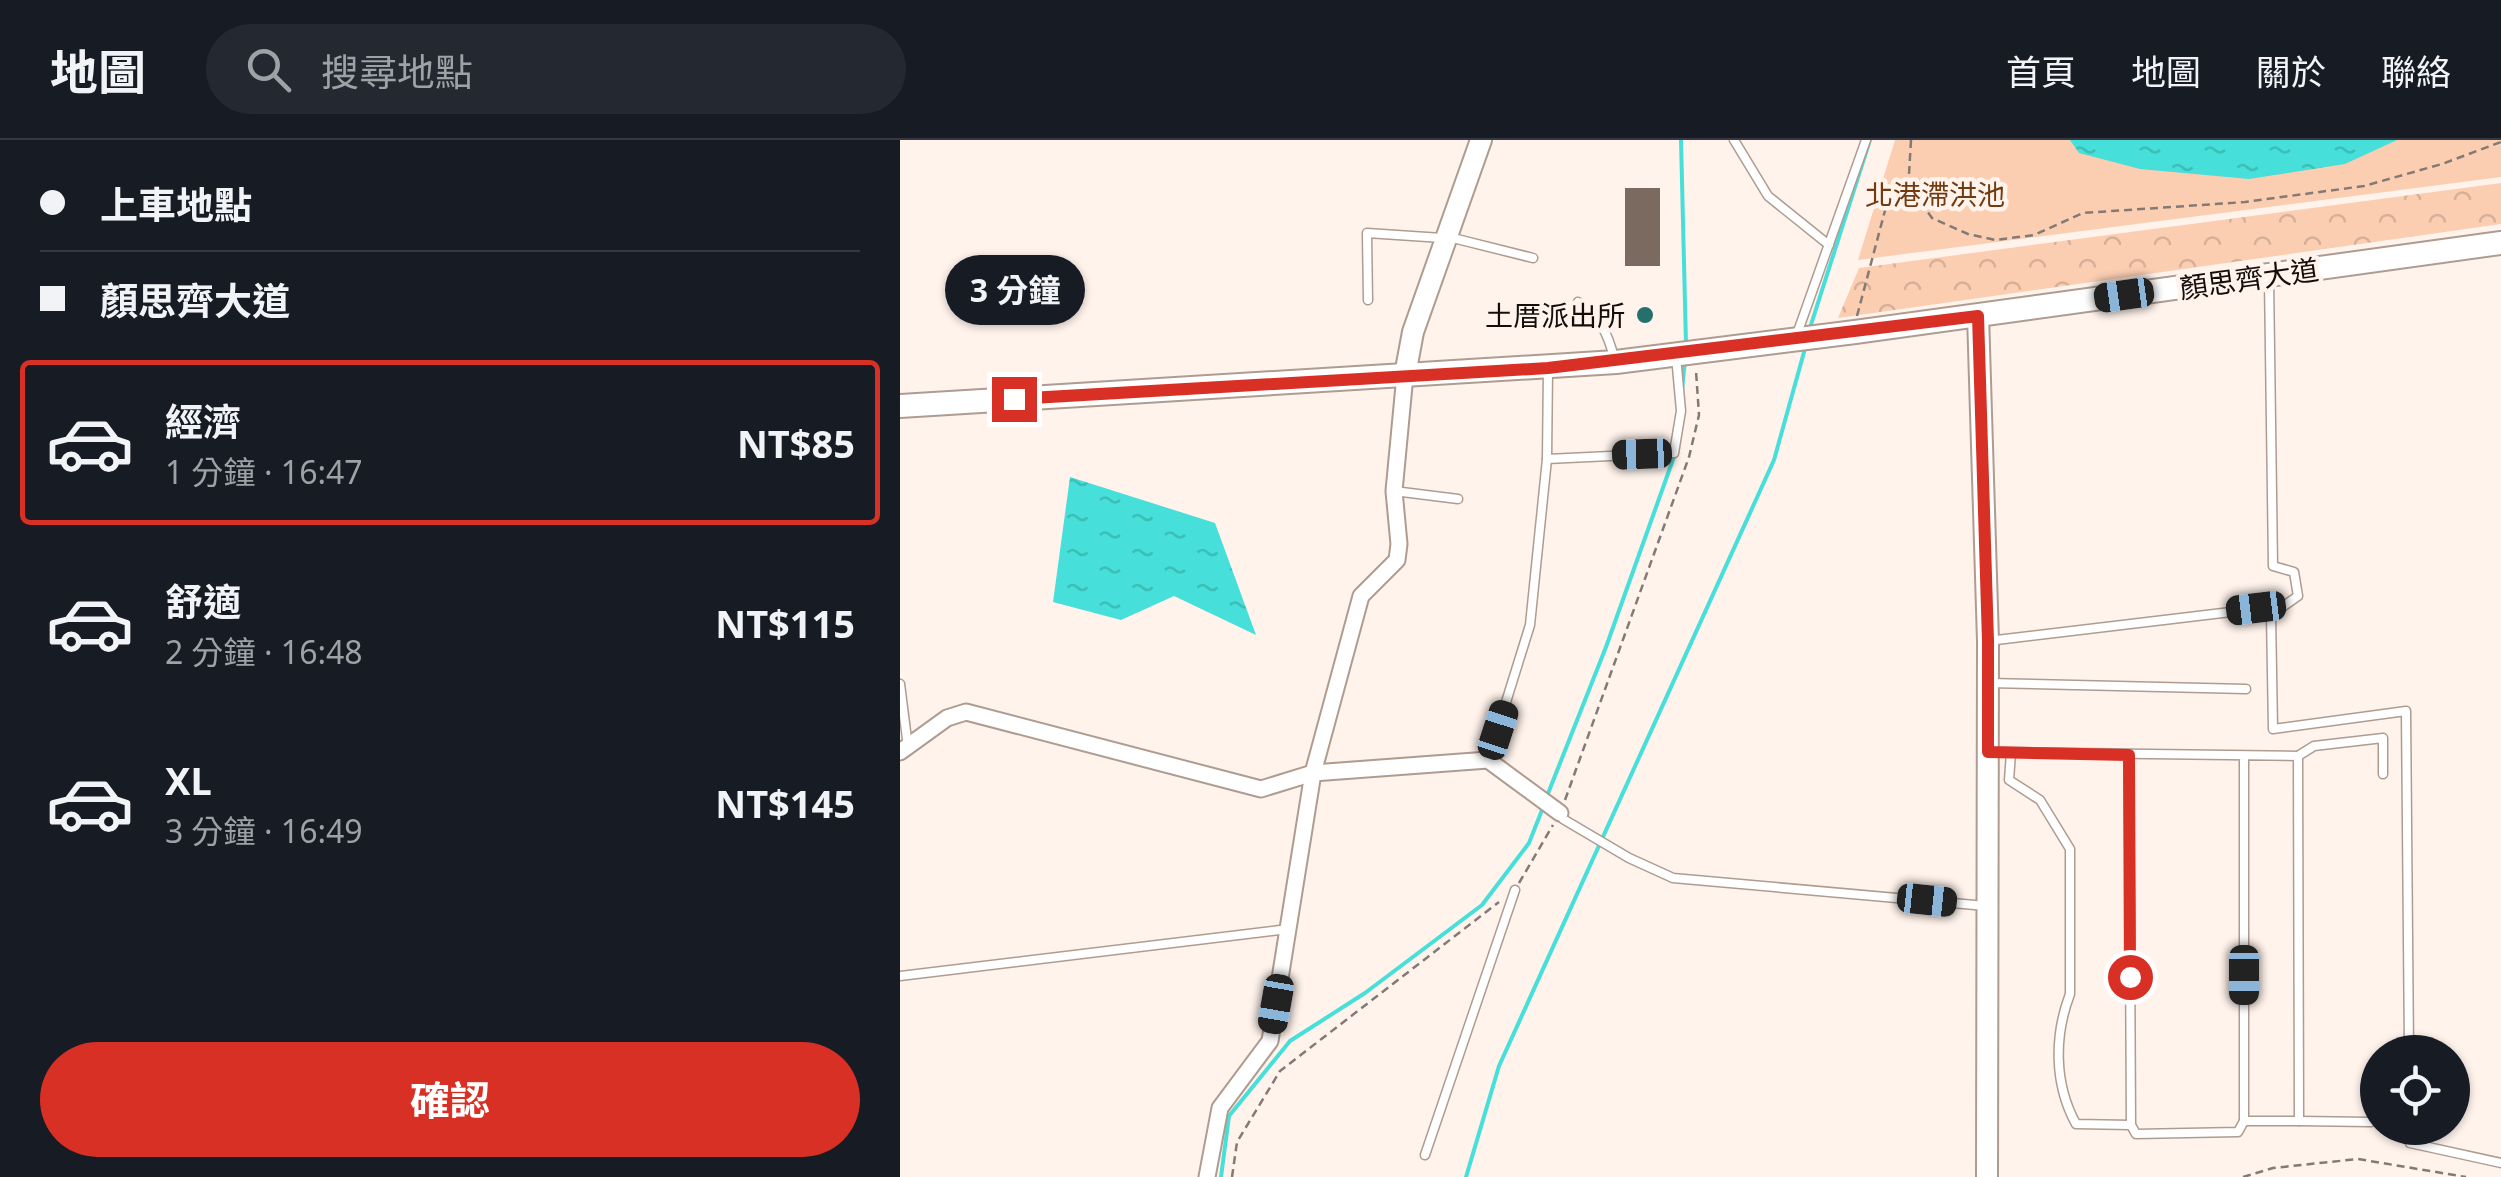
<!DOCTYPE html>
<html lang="zh-TW">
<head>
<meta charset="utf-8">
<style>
	body { margin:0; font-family:"Noto Sans","Noto Sans TC",sans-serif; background:#242831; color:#f1f3f6; height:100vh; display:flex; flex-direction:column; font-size:38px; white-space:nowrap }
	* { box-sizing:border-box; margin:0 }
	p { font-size:32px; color:#9ea1a6 }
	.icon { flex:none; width:55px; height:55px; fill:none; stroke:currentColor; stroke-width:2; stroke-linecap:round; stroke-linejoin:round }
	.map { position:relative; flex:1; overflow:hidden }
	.side { display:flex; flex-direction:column; background:#171b24; width:900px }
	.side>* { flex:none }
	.hud { display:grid; align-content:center; height:220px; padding:0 40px; background:#171b24 }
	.tools { position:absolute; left:1460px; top:895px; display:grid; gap:20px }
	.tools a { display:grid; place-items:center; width:110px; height:110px; border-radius:50%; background:#171b24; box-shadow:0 2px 8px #0004; font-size:50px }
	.end { position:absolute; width:45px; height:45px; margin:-22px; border:12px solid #d93025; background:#fff; box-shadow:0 0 0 5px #fff }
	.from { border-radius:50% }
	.bubble { position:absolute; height:70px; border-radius:35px; background:#171b24; box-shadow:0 2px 8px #0004; font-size:32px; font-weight:700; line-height:70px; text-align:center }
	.car { position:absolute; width:30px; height:60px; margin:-30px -15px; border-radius:12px; box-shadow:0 0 8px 2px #0007; background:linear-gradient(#222 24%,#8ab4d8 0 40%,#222 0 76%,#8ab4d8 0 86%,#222 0) }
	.hud b { display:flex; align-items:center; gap:35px; height:95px; font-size:38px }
	.hud b+b { border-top:2px solid #363941 }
	.hud i { width:25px; height:25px; background:#f1f3f6 }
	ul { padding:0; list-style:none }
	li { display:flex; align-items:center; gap:30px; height:165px; margin:0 20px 15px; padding:0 20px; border:5px solid transparent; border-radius:10px }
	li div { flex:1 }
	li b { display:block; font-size:38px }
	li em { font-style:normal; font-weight:700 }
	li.selected { border-color:#d93025 }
	li>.icon { width:90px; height:90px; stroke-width:1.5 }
	.button { display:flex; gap:20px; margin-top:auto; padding:20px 40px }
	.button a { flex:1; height:115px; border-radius:60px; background:#d93025; color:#fff; font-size:40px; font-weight:700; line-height:115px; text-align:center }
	header { display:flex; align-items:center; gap:60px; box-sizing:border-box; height:140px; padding:0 50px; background:#171b24; border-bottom:2px solid #363941 }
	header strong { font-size:48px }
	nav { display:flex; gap:55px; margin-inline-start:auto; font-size:35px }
	.search { width:700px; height:90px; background:#242831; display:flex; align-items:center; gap:25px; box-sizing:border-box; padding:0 35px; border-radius:55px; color:#9ea1a6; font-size:38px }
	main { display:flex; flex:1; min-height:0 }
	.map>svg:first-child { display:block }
</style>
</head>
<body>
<header>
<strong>地圖</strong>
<div class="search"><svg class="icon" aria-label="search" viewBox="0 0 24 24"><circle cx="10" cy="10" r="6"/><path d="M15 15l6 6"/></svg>搜尋地點</div>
<nav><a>首頁</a><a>地圖</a><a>關於</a><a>聯絡</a></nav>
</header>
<main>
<section class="side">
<div class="hud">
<b><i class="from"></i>上車地點</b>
<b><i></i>顏思齊大道</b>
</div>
<ul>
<li class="selected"><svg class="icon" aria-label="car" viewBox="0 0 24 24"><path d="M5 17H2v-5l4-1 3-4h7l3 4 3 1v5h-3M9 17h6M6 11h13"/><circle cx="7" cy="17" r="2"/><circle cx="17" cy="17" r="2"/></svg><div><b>經濟</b><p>1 分鐘 · 16:47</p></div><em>NT$85</em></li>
<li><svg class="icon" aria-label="car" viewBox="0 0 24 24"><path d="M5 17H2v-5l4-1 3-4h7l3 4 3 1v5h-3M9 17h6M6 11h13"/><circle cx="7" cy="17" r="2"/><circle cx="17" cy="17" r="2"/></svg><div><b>舒適</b><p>2 分鐘 · 16:48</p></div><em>NT$115</em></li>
<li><svg class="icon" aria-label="car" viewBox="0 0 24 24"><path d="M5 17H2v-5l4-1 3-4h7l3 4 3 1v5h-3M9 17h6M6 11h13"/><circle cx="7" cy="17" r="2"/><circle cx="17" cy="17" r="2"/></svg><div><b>XL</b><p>3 分鐘 · 16:49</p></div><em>NT$145</em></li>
</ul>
<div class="button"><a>確認</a></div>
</section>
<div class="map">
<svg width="1601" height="1037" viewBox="0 0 1601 1037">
	<defs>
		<pattern id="forest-crowns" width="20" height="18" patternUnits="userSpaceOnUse" patternTransform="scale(2.5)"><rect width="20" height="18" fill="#fbceb2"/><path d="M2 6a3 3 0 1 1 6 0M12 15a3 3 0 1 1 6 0" fill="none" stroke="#d6b098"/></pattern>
		<pattern id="water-ripples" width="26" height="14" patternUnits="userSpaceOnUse" patternTransform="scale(2.5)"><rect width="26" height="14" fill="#46dfd9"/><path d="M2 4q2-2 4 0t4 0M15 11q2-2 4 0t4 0" fill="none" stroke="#3cbeb9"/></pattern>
	</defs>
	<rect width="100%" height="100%" fill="#fff3ec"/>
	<!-- forest -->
	<path fill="url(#forest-crowns)" d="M 1601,43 L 1601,84 L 938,178 L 959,128 Z"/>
	<!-- park -->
	<path fill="#fbceb2" d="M 995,0 L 1601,0 L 1601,37 L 958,120 Z"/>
	<!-- water -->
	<g fill="url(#water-ripples)">
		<path d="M 1170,0 L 1497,0 L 1445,24 L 1349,39 L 1240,29 L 1179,13 Z"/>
		<path d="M 170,337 L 315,383 L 356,495 L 274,456 L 221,480 L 153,462 Z"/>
	</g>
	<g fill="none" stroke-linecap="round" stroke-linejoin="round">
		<!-- stream -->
		<g stroke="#46dfd9" stroke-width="4">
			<path d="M 781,0 L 786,205"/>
			<path d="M 909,191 L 970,0"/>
			<path d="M 782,250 L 785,220"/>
			<path d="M 647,656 L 706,507 L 775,314"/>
			<path d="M 321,1037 L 329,976 L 390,901 L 465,853 L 582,765 L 629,703 L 644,665"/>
			<path d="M 566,1037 L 599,926 L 874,320 L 906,205"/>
		</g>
	</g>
	<!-- building -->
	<rect fill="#7b6a60" x="725" y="48" width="35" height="78"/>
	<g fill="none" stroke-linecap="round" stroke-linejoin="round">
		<!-- service casing -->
		<g stroke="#ae9c91" stroke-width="11">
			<g id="service">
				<path d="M 834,0 L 868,56 L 929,105"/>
				<path d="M 1369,139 L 1373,426 L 1394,432 L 1398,456 L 1371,475 L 1373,589 L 1506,571 L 1509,912"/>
				<path d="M 468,160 L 467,93 L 557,99 L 633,118"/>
				<path d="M 678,162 C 699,176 708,193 714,218"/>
				<path d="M 897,194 L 966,0"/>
				<path d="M 647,319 L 774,313 L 781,271 L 776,216"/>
				<path d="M 494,351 L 558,359"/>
				<path d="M 1088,501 L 1356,469"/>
				<path d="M 1088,543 L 1346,549"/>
				<path d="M 0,544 L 8,607"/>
				<path d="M 1092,612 L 1398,616 L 1399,981 L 1344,981 L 1344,616"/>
				<path d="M 1111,613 L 1109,640 L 1140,660 L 1170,709 L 1170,854 C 1154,896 1154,944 1176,984 L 1231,985 L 1229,615"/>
				<path d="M 1398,616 L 1414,606 L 1483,598 L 1483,634"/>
				<path d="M 588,620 L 630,485 L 647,319 L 648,228"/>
				<path d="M 660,673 L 663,679 L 729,718 L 773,738 L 1086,766"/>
				<path d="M 0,836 L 388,789"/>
				<path d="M 1399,981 L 1471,982"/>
				<path d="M 1231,985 L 1236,994 L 1338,992 L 1344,981"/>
				<path d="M 1510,988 L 1510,1003 L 1601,1023"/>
				<path d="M 525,1015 L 615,750"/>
			</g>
		</g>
		<!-- minor casing -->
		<g stroke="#ae9c91" stroke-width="19">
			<g id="minor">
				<path d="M 0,612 L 47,578 L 66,572 L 361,649 L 413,633 L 588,620 L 660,673"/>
				<path d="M 307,1037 L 320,968 L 370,901 L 413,633 L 461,456 L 497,420 L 499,404 L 494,351 L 505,235"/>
			</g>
		</g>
		<!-- tertiary casing -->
		<g stroke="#ae9c91" stroke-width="24">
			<g id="tertiary">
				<path d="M 1078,175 L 1088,501 L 1087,1037"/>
				<path d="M 505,235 L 513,192 L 581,0"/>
			</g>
		</g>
		<!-- secondary casing -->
		<g stroke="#ae9c91" stroke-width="26">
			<path id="secondary" d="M 0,266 L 716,222 L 955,192 L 1601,103"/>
		</g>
		<!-- path -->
		<g stroke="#847a75" stroke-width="2.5" stroke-dasharray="8 5" stroke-linecap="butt">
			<path d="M 1011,0 L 1009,34 L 1015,53"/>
			<path d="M 957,176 L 987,63 L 1015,54 L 1032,78 L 1068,94 L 1095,100 L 1134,95 L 1183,73 L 1345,62 L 1464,46 L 1542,24 L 1601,2"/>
			<path d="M 665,660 L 789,317 L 799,275 L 796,231"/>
			<path d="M 619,743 L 653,685"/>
			<path d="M 332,1037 L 337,1002 L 380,931 L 599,762"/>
			<path d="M 1343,1037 L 1373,1028 L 1458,1019 L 1566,1037"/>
		</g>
		<!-- service -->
		<use href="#service" stroke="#fff" stroke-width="8"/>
		<!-- minor -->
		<use href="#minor" stroke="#fff" stroke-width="15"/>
		<!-- tertiary -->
		<use href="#tertiary" stroke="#fff" stroke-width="20"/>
		<!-- secondary -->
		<use href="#secondary" stroke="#fff" stroke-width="22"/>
	</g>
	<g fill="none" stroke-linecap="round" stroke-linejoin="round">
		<!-- route -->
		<path stroke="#d93025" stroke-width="12" d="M 114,259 L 648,228 L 1078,176 L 1088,501 L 1088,612 L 1229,615 L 1230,837"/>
	</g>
	<!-- markers -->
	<circle fill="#256f6c" stroke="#fff3ec" stroke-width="4" cx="745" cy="175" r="10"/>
	<g text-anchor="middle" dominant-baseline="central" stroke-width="9" stroke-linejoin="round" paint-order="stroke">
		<!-- park labels -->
		<g font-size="28" fill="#713a10" stroke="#fff3ec">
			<text x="1035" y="54">北港滯洪池</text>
		</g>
		<!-- street labels -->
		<g font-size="28" fill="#140d0a" stroke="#fff3ec">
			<text transform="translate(1349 138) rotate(-8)">顏思齊大道</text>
		</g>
		<!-- poi labels -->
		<g font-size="28" fill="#140d0a" stroke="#fff3ec" text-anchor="end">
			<text x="725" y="175">土厝派出所</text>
		</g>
	</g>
</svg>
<div class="tools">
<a><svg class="icon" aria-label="locate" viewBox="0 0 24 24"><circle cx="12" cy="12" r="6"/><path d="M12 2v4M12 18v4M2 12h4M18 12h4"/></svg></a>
</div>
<i class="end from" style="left:1230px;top:837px"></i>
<i class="end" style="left:114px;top:259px"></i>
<div class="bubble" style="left:45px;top:115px;width:140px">3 分鐘</div>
<i class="car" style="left:1224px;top:155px;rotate:262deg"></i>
<i class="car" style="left:742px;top:314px;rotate:268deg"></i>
<i class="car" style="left:1356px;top:468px;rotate:263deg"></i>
<i class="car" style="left:598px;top:590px;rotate:18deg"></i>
<i class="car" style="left:1027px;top:760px;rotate:96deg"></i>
<i class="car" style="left:1344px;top:835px;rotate:180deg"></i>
<i class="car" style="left:376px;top:864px;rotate:190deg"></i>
</div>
</main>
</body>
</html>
